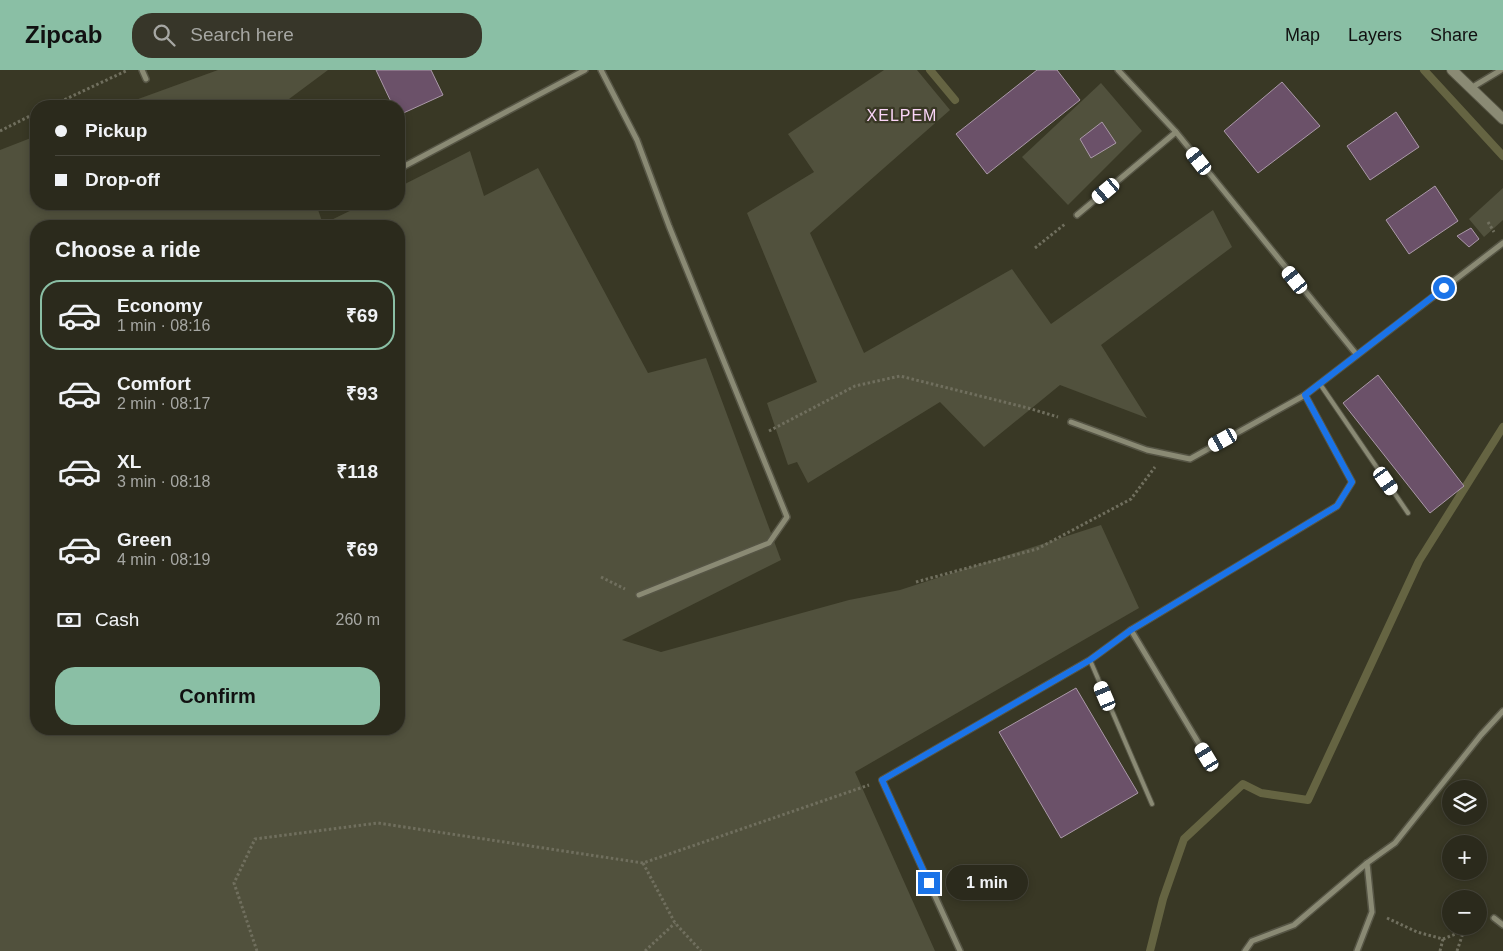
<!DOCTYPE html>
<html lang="en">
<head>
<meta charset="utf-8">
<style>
	body { margin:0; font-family:Helvetica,sans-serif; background:#373629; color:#f1f3f6; height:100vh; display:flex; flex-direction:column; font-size:19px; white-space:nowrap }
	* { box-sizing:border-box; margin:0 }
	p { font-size:16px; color:#a6a7a3 }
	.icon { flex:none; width:28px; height:28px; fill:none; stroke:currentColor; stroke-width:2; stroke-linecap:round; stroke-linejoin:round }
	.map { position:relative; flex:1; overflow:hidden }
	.panel { position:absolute; left:30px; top:150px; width:375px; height:515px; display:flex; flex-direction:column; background:#2b2a1c; border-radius:20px; box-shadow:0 2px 8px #0003,0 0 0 1px #47463b }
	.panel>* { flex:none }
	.hud { position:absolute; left:30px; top:30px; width:375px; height:110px; border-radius:20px; box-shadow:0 2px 8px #0003,0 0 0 1px #47463b; display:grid; align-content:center; height:110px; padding:0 25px; background:#2b2a1c }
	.controls { position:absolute; left:1442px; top:710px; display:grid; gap:10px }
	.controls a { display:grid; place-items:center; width:45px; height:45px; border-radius:50%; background:#2b2a1c; box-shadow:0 2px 8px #0003,0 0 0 1px #47463b; font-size:25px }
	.end { position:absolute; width:22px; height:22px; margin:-11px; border:6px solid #1a73e8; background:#fff; box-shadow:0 0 0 2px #fff }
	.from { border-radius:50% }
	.bubble { position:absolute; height:35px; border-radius:18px; background:#2b2a1c; box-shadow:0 2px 8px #0003,0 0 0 1px #47463b; font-size:16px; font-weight:700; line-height:35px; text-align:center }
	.car { position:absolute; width:15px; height:30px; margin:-15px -8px; border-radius:6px; box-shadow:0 0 4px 1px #0007; background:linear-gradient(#fff 24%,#345 0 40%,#fff 0 76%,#345 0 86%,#fff 0) }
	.hud b { display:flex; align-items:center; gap:18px; height:48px; font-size:19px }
	.hud b+b { border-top:1px solid #47463b }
	.hud i { width:12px; height:12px; background:#f1f3f6 }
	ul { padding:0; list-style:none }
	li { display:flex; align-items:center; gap:15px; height:70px; margin:0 10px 8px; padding:0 15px; border:2px solid transparent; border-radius:20px }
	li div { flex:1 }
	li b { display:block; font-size:19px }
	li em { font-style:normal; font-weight:700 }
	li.on { border-color:#8abfa5 }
	li>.icon { width:45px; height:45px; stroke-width:1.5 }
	h2 { padding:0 25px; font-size:22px; line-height:60px }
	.pay { display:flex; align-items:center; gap:12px; height:55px; padding:0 25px; font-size:19px }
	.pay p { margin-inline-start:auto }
	.action { display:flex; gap:10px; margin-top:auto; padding:10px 25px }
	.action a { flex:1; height:58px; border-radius:20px; background:#8abfa5; color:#111; font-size:20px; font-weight:700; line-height:58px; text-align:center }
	header { display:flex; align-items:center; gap:30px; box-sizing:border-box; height:70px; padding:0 25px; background:#8abfa5; color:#111 }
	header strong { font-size:24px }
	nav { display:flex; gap:28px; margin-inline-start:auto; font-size:18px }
	.search { width:350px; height:45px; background:#373629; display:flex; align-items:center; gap:12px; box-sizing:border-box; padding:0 18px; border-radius:20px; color:#a6a7a3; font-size:19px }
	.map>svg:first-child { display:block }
</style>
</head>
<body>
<header>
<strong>Zipcab</strong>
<div class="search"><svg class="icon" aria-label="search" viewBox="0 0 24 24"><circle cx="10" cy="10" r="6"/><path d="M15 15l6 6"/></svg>Search here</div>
<nav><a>Map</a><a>Layers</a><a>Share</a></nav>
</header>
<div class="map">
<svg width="1503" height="881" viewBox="0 0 1503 881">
	<rect width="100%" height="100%" fill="#393825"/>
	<!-- green -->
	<g fill="#51513d" fill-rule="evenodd">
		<path d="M 218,0 L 328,0 L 285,32 L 286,36 L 119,36 Z"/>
		<path d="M 884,0 L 917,0 L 950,40 L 810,163 L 864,283 L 1012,199 L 1051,254 L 1213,140 L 1232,177 L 1101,275 L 1147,348 L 1060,315 L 984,377 L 940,332 L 808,413 L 797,392 L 788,395 L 767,333 L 817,312 L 747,143 L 814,102 L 788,64 Z"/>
		<path d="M 1101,13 L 1142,61 L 1068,135 L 1022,87 Z"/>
		<path d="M 36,66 L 36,134 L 316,134 L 323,154 L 364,134 L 399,134 L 399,117 L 470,81 L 484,126 L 538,98 L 648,303 L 706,288 L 781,490 L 622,570 L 661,582 L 849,530 L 900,520 L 1101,455 L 1139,538 L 855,702 L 935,881 L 0,881 L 0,80 ZM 36,156 L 399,156 L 399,659 L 36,659 Z"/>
		<path d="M 1503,118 L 1503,150 L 1484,167 L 1469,149 Z"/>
	</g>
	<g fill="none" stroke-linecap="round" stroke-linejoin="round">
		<!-- stream -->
		<g stroke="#656442" stroke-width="8">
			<path d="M 930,0 L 955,30"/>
			<path d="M 1424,0 L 1503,86"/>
			<path d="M 1150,881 L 1163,829 L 1184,769 L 1243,714 L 1261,723 L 1308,730 L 1419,491 L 1503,357"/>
		</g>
	</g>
	<!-- building -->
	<g fill="#6b5169" stroke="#ab99a9">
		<path d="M 376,0 L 431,0 L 443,25 L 399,45 L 399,36 L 393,36 Z"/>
		<path d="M 1037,0 L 1057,0 L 1080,30 L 987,104 L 956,64 Z"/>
		<path d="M 1282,12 L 1320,56 L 1258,103 L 1224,61 Z"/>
		<path d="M 1396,42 L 1419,77 L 1370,110 L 1347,76 Z"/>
		<path d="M 1102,52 L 1116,73 L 1091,88 L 1080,69 Z"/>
		<path d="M 1435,116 L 1458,151 L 1409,184 L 1386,150 Z"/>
		<path d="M 1471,158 L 1479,169 L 1469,177 L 1457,166 Z"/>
		<path d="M 1378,305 L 1464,416 L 1430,443 L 1343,333 Z"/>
		<path d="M 1076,618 L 1138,723 L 1061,768 L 999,662 Z"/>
	</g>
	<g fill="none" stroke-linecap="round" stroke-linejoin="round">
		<!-- lane casing -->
		<g stroke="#565545" stroke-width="6">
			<g id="lane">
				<path d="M 1320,314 L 1408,443"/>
				<path d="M 1090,590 L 1152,734"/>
			</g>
		</g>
		<!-- street casing -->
		<g stroke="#565545" stroke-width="8">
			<g id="street">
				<path d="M 142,0 L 146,9"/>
				<path d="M 601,0 L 637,70 L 669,156 L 787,447 L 769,473 L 639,525"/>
				<path d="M 1118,0 L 1176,62 L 1357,285"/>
				<path d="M 1471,18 L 1501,0"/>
				<path d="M 399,99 L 585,0"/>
				<path d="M 1077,145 L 1176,62"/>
				<path d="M 1071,352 L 1147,380 L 1190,389 L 1305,325 L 1503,173"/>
				<path d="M 1131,560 L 1207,687"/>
				<path d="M 1494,848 L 1503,855"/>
				<path d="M 960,881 L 882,710 L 1090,590 L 1131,560 L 1337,436 L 1352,412 L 1305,325"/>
				<path d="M 1245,881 L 1252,871 L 1294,855 L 1367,793 L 1395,773 L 1481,665 L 1503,641"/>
				<path d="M 1357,881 L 1372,842 L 1367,793"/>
			</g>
		</g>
		<!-- secondary casing -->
		<g stroke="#565545" stroke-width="12">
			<path id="secondary" d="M 1452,0 L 1503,49"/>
		</g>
		<!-- path -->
		<g stroke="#706f5e" stroke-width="3" stroke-dasharray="2.5 2.5" stroke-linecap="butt">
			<path d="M 51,36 L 128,0"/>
			<path d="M 0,61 L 36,43"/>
			<path d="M 1488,152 L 1494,162"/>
			<path d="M 1035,178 L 1065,154"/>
			<path d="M 769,361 L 855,316 L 900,306 L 1028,338 L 1058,347"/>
			<path d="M 601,507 L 625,519"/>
			<path d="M 916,512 L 1037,479 L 1131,429 L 1155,397"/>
			<path d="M 643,793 L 675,853 L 701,881"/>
			<path d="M 1387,848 L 1417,862 L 1443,869 L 1476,856"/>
			<path d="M 257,881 L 234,813 L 255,769 L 378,753 L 643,793 L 869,715"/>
			<path d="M 645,881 L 675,853"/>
			<path d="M 1440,881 L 1443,869"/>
			<path d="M 1457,881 L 1463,863"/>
		</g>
		<!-- lane -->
		<use href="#lane" stroke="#8a8a74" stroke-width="4"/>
		<!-- street -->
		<use href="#street" stroke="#8a8a74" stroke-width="5"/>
		<!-- secondary -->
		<use href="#secondary" stroke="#8a8a74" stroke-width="10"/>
	</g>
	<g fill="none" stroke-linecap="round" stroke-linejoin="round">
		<!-- route -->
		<path stroke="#1a73e8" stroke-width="6" d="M 929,813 L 882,710 L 1090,590 L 1131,560 L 1337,436 L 1352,412 L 1305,325 L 1444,218"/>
	</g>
	<g text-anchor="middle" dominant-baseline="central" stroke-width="4.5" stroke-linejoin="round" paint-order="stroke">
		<!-- neighbourhood labels -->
		<g font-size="16" letter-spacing="1" fill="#fad5f7" stroke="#393825">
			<text x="902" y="45">XELPEM</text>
		</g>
	</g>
</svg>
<div class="controls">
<a><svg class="icon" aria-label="layers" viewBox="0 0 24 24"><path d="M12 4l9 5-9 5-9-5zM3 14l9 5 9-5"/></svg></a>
<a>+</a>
<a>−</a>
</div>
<i class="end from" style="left:1444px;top:218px"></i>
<i class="end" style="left:929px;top:813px"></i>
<div class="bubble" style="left:946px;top:795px;width:82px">1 min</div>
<i class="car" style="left:1199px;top:91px;rotate:322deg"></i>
<i class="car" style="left:1106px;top:121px;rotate:230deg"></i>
<i class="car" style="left:1295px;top:210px;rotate:321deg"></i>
<i class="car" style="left:1223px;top:370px;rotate:241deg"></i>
<i class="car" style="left:1386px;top:411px;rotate:145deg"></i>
<i class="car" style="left:1105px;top:626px;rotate:337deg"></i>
<i class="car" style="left:1207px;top:687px;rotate:329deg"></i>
<div class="hud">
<b><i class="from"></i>Pickup</b>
<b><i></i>Drop-off</b>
</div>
<section class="panel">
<h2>Choose a ride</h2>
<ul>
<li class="on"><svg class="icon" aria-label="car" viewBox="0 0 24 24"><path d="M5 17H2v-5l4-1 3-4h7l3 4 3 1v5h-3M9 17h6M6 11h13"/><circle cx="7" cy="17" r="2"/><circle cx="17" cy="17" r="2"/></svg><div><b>Economy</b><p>1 min · 08:16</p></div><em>₹69</em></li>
<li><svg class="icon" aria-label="car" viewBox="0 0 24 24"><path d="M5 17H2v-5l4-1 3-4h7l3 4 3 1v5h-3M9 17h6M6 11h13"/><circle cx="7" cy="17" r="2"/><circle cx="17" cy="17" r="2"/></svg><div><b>Comfort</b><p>2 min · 08:17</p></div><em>₹93</em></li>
<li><svg class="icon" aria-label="car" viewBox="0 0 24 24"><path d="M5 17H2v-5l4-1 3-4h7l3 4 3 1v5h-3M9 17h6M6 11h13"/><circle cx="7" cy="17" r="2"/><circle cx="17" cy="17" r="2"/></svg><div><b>XL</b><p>3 min · 08:18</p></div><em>₹118</em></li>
<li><svg class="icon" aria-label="car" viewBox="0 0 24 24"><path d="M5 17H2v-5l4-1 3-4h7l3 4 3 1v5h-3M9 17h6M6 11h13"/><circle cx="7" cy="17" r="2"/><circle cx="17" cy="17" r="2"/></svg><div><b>Green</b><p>4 min · 08:19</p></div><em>₹69</em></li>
</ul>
<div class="pay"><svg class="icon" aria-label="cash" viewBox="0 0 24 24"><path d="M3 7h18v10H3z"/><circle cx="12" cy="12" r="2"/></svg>Cash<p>260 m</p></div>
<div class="action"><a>Confirm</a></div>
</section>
</div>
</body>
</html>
